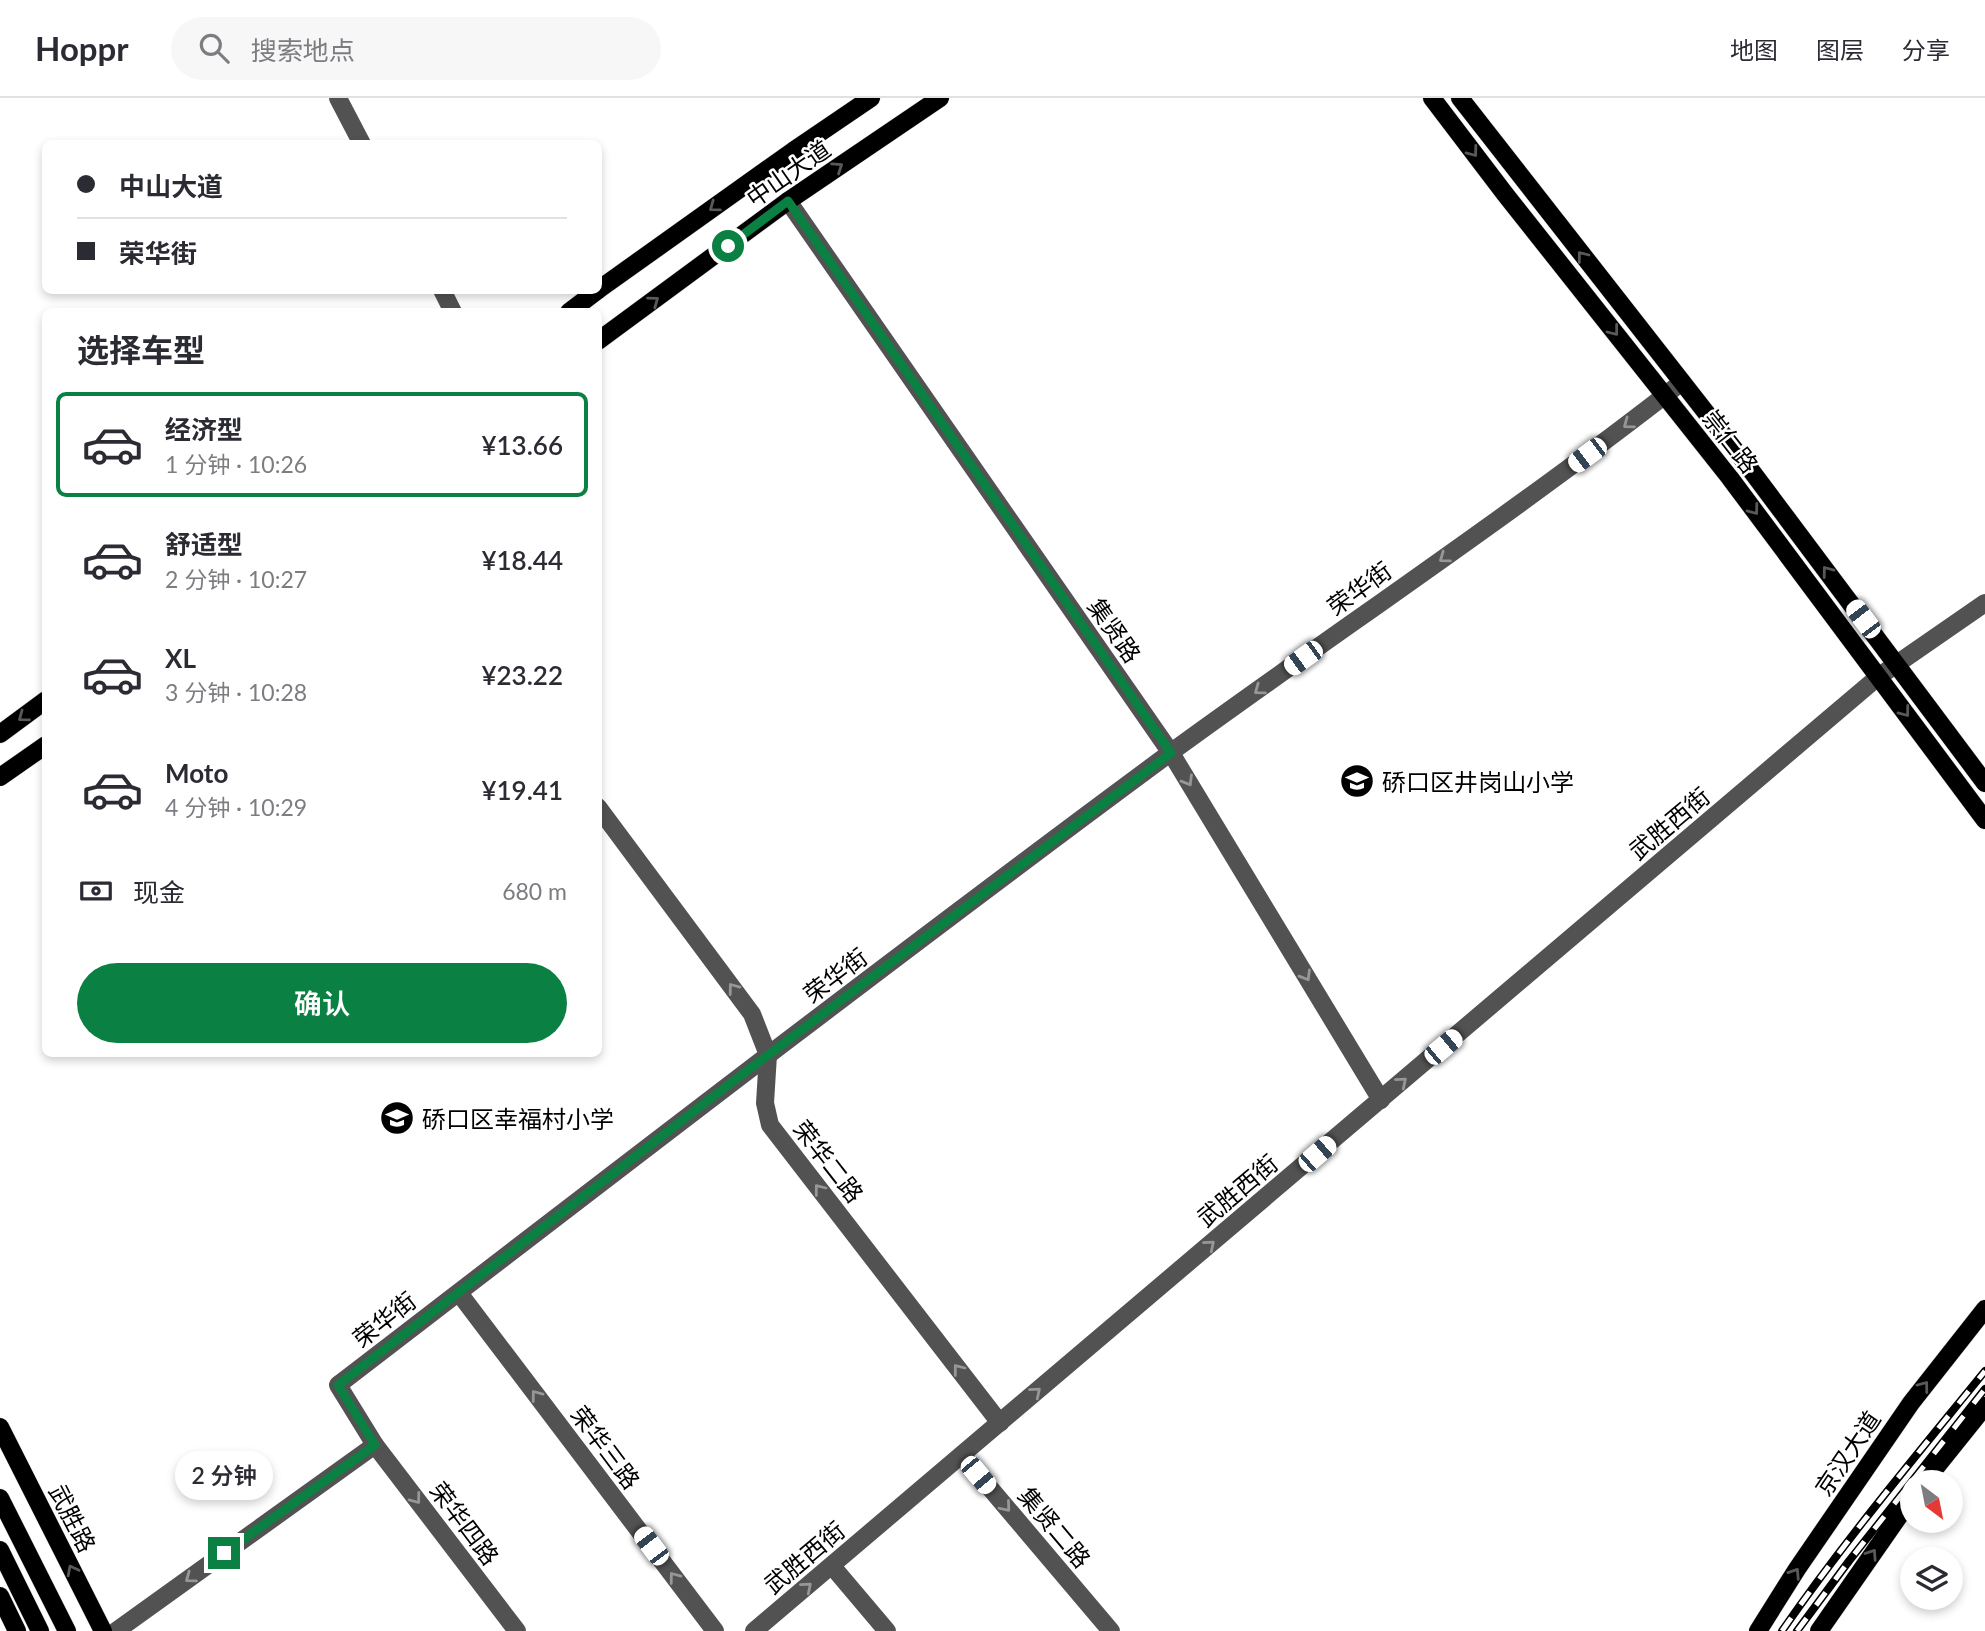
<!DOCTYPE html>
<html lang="zh">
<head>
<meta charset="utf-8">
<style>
	body { margin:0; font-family:Lato,"Noto Sans SC",sans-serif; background:#f7f7f7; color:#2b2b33; height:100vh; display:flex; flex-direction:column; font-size:26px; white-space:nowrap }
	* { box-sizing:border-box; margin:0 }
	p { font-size:23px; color:#7c7c81 }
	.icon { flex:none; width:38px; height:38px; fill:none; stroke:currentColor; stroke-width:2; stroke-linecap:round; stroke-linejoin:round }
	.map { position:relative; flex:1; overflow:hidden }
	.panel { position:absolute; left:42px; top:210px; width:560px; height:749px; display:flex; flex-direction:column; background:#fff; border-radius:10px; box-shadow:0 4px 10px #0003 }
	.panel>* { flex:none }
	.guide { position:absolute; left:42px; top:42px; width:560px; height:154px; border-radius:10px; box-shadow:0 4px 10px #0003; display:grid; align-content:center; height:154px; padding:0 35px; background:#fff }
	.needle { width:46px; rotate:148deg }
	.controls { position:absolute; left:1900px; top:1372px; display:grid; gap:14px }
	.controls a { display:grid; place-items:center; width:63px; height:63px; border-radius:50%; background:#fff; box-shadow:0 4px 10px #0003; font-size:35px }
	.end { position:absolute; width:32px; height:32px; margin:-16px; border:9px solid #0b8043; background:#fff; box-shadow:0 0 0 4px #fff }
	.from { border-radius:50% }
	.bubble { position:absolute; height:49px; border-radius:24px; background:#fff; box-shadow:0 4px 10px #0003; font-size:23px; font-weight:600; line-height:49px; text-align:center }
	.car { position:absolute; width:21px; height:42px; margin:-21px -10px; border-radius:9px; box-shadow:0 0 5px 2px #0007; background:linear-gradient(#fff 24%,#345 0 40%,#fff 0 76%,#345 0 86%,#fff 0) }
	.guide b { display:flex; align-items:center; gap:24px; height:66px; font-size:26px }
	.guide b+b { border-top:2px solid #e1e1e2 }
	.guide i { width:18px; height:18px; background:#2b2b33 }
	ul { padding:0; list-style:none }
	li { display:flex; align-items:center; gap:21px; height:105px; margin:0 14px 10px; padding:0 21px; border:4px solid transparent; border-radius:10px }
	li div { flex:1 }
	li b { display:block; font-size:26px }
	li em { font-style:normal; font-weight:600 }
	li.on { border-color:#0b8043 }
	li>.icon { width:63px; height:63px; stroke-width:1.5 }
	h2 { padding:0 35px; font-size:32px; line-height:84px }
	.pay { display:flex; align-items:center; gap:18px; height:77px; padding:0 35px; font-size:26px }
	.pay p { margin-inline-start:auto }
	.primary-button { display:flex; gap:14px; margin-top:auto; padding:14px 35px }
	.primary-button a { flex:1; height:80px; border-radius:42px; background:#0b8043; color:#fff; font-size:28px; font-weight:600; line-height:80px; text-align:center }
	header { display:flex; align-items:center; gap:42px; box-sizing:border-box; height:98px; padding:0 35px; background:#fff; border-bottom:2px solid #e1e1e2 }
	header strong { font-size:33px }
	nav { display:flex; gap:38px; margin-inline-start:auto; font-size:24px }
	.search { width:490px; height:63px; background:#f7f7f7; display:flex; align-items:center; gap:18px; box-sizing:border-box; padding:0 24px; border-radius:38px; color:#7c7c81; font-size:26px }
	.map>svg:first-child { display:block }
</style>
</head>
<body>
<header>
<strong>Hoppr</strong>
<div class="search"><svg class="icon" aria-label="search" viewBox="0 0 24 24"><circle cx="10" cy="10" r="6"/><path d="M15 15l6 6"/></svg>搜索地点</div>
<nav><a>地图</a><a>图层</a><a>分享</a></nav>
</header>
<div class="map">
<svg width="1985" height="1533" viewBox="0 0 1985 1533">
	<rect width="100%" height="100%" fill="#fff"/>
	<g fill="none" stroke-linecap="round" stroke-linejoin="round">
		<!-- major casing -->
		<g stroke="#dbdbdb" stroke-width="19">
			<g id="major">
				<path d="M 1432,0 L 1505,96 L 1730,380 L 1985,722"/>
				<path d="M 1460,0 L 1747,367 L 1985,685"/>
				<path d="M 598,192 L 793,53 L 871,0"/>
				<path d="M 569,214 L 598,192"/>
				<path d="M 598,243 L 788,103 L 940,0"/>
				<path d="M 0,636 L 46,602"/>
				<path d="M 0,679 L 46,647"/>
				<path d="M 0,1329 L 103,1533"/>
				<path d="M 1924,1384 L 1985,1308"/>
				<path d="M 0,1400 L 67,1533"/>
				<path d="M 0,1452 L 40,1533"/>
				<path d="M 0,1498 L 17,1533"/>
				<path d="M 1758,1533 L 1797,1471 L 1911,1305 L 1985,1211"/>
				<path d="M 1819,1533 L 1913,1398"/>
			</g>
		</g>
		<!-- minor -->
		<g stroke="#525252" stroke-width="18">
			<path d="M 338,0 L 362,46"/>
			<path d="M 788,103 L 1171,655 L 1381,1002"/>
			<path d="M 442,192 L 453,214"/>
			<path d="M 598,709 L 752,916 L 768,957 L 765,1005 L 770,1027 L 1000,1325"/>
			<path d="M 459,1195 L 715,1533"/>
			<path d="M 375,1347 L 517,1533"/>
			<path d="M 962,1357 L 1111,1533"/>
			<path d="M 832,1468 L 887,1533"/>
			<path d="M 116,1533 L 375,1347 L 338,1287 C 614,1075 890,862 1170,655 C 1340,531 1516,414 1682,284"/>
			<path d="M 754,1533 L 1878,579 L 1985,505"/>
		</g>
		<!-- major -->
		<use href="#major" stroke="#000" stroke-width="18"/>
		<!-- rail casing -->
		<g stroke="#000" stroke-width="8">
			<g id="rail">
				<path d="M 1782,1533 C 1845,1442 1916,1358 1985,1273"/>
				<path d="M 1797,1533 L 1849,1463 L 1985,1291"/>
			</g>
		</g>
		<!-- rail -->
		<use href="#rail" stroke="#fff" stroke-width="5" stroke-dasharray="16" stroke-linecap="butt"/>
	</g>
	<!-- one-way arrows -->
	<defs><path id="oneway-chevron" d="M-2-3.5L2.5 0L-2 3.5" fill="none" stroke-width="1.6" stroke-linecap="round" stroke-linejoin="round" transform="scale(1.75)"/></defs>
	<g stroke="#595959">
		<use href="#oneway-chevron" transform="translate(1473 54) rotate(53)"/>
		<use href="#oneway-chevron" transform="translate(838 69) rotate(-34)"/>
		<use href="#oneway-chevron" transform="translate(714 109) rotate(144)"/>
		<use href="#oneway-chevron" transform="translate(1582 158) rotate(-128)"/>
		<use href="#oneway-chevron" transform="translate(654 203) rotate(-36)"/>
		<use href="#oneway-chevron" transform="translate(1614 233) rotate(52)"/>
		<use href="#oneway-chevron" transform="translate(1754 412) rotate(53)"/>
		<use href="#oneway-chevron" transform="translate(1827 473) rotate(-127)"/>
		<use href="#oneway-chevron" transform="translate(1905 614) rotate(53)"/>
		<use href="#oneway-chevron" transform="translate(23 619) rotate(143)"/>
		<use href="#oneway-chevron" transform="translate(1924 1288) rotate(-53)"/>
		<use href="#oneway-chevron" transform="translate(1872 1456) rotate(-56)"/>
		<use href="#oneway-chevron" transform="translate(72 1472) rotate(-117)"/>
		<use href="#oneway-chevron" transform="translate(1795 1475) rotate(-57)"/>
	</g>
	<g stroke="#979797">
		<use href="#oneway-chevron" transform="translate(1628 326) rotate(143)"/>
		<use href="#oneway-chevron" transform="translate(1444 460) rotate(144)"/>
		<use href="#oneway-chevron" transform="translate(1259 592) rotate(144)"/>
		<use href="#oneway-chevron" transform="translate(1188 683) rotate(59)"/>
		<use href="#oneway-chevron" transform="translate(1306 878) rotate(59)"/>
		<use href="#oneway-chevron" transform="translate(733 890) rotate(-127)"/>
		<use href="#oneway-chevron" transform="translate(1402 984) rotate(-40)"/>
		<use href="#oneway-chevron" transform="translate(819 1091) rotate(-128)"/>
		<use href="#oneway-chevron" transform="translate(1210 1147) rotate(-40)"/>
		<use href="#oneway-chevron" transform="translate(958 1271) rotate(-128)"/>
		<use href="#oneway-chevron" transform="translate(1036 1294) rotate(-40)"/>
		<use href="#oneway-chevron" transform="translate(536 1297) rotate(-127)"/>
		<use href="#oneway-chevron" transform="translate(416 1401) rotate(53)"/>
		<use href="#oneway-chevron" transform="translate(1006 1409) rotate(50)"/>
		<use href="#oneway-chevron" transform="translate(674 1479) rotate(-127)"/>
		<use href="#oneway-chevron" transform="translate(190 1480) rotate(144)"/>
		<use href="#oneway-chevron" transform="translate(807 1489) rotate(-40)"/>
	</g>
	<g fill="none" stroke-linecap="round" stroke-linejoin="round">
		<!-- route -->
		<path stroke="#0b8043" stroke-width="9" d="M 224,1455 L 375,1347 L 338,1287 L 736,981 L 1171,655 L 788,103 L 728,148"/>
	</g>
	<!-- icons -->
	<defs>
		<g id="school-disc" transform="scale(1.75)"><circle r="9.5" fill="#000" stroke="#fff"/><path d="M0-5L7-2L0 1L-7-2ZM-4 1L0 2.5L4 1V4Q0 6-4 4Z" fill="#fff"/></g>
	</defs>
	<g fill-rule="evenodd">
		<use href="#school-disc" x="1357" y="683"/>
		<use href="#school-disc" x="397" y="1020"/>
	</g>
	<g text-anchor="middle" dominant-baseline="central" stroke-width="5" stroke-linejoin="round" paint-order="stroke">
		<!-- street labels -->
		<g font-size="24" fill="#000" stroke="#fff">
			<text transform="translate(788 75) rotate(-35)">中山大道</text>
			<text transform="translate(1731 343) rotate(52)">崇仁路</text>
			<text transform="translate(1359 490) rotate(-36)">荣华街</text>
			<text transform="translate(1115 532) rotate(55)">集贤路</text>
			<text transform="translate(1669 725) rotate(-40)">武胜西街</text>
			<text transform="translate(835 877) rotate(-37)">荣华街</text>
			<text transform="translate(829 1063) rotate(52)">荣华二路</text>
			<text transform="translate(1237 1092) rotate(-40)">武胜西街</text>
			<text transform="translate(384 1221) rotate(-38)">荣华街</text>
			<text transform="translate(606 1349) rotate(53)">荣华三路</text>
			<text transform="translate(1847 1355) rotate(-56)">京汉大道</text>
			<text transform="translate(73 1420) rotate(63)">武胜路</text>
			<text transform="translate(465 1425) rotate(53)">荣华四路</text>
			<text transform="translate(1055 1429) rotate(50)">集贤二路</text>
			<text transform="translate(804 1459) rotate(-40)">武胜西街</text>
		</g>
		<!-- poi labels -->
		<g font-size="24" fill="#000" stroke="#fff" text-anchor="start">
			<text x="1382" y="683">硚口区井岗山小学</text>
			<text x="422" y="1020">硚口区幸福村小学</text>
		</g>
	</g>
</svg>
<div class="controls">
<a><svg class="needle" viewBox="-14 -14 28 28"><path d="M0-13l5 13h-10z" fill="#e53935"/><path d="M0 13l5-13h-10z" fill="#7c7c81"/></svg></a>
<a><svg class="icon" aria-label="layers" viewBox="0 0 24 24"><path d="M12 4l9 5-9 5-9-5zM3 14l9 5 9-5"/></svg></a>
</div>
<i class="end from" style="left:728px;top:148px"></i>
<i class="end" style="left:224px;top:1455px"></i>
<div class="bubble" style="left:175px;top:1353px;width:98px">2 分钟</div>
<i class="car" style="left:1587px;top:357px;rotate:233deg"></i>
<i class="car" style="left:1863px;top:521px;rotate:323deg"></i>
<i class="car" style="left:1303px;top:560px;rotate:234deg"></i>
<i class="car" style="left:1443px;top:949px;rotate:50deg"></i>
<i class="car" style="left:1317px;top:1056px;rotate:49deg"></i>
<i class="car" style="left:978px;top:1377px;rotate:140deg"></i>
<i class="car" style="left:651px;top:1448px;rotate:323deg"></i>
<div class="guide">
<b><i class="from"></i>中山大道</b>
<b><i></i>荣华街</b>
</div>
<section class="panel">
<h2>选择车型</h2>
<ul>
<li class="on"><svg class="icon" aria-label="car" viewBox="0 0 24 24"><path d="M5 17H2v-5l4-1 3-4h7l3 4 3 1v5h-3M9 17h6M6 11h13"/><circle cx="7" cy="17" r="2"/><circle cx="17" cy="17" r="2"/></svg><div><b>经济型</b><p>1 分钟 · 10:26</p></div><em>¥13.66</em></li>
<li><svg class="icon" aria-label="car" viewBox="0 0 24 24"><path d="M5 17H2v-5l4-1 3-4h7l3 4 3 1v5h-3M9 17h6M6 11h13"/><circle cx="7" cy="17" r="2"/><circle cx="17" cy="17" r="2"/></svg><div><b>舒适型</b><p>2 分钟 · 10:27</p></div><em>¥18.44</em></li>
<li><svg class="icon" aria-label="car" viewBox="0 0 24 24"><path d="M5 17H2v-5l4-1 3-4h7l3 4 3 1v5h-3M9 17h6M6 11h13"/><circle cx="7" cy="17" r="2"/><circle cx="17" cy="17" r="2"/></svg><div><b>XL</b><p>3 分钟 · 10:28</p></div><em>¥23.22</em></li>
<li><svg class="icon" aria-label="car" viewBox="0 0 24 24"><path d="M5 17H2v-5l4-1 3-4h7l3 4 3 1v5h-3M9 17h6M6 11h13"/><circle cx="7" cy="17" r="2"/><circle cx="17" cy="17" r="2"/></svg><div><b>Moto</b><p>4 分钟 · 10:29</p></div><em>¥19.41</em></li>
</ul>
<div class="pay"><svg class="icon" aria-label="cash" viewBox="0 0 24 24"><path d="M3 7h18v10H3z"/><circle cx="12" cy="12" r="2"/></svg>现金<p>680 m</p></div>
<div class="primary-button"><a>确认</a></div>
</section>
</div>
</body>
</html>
